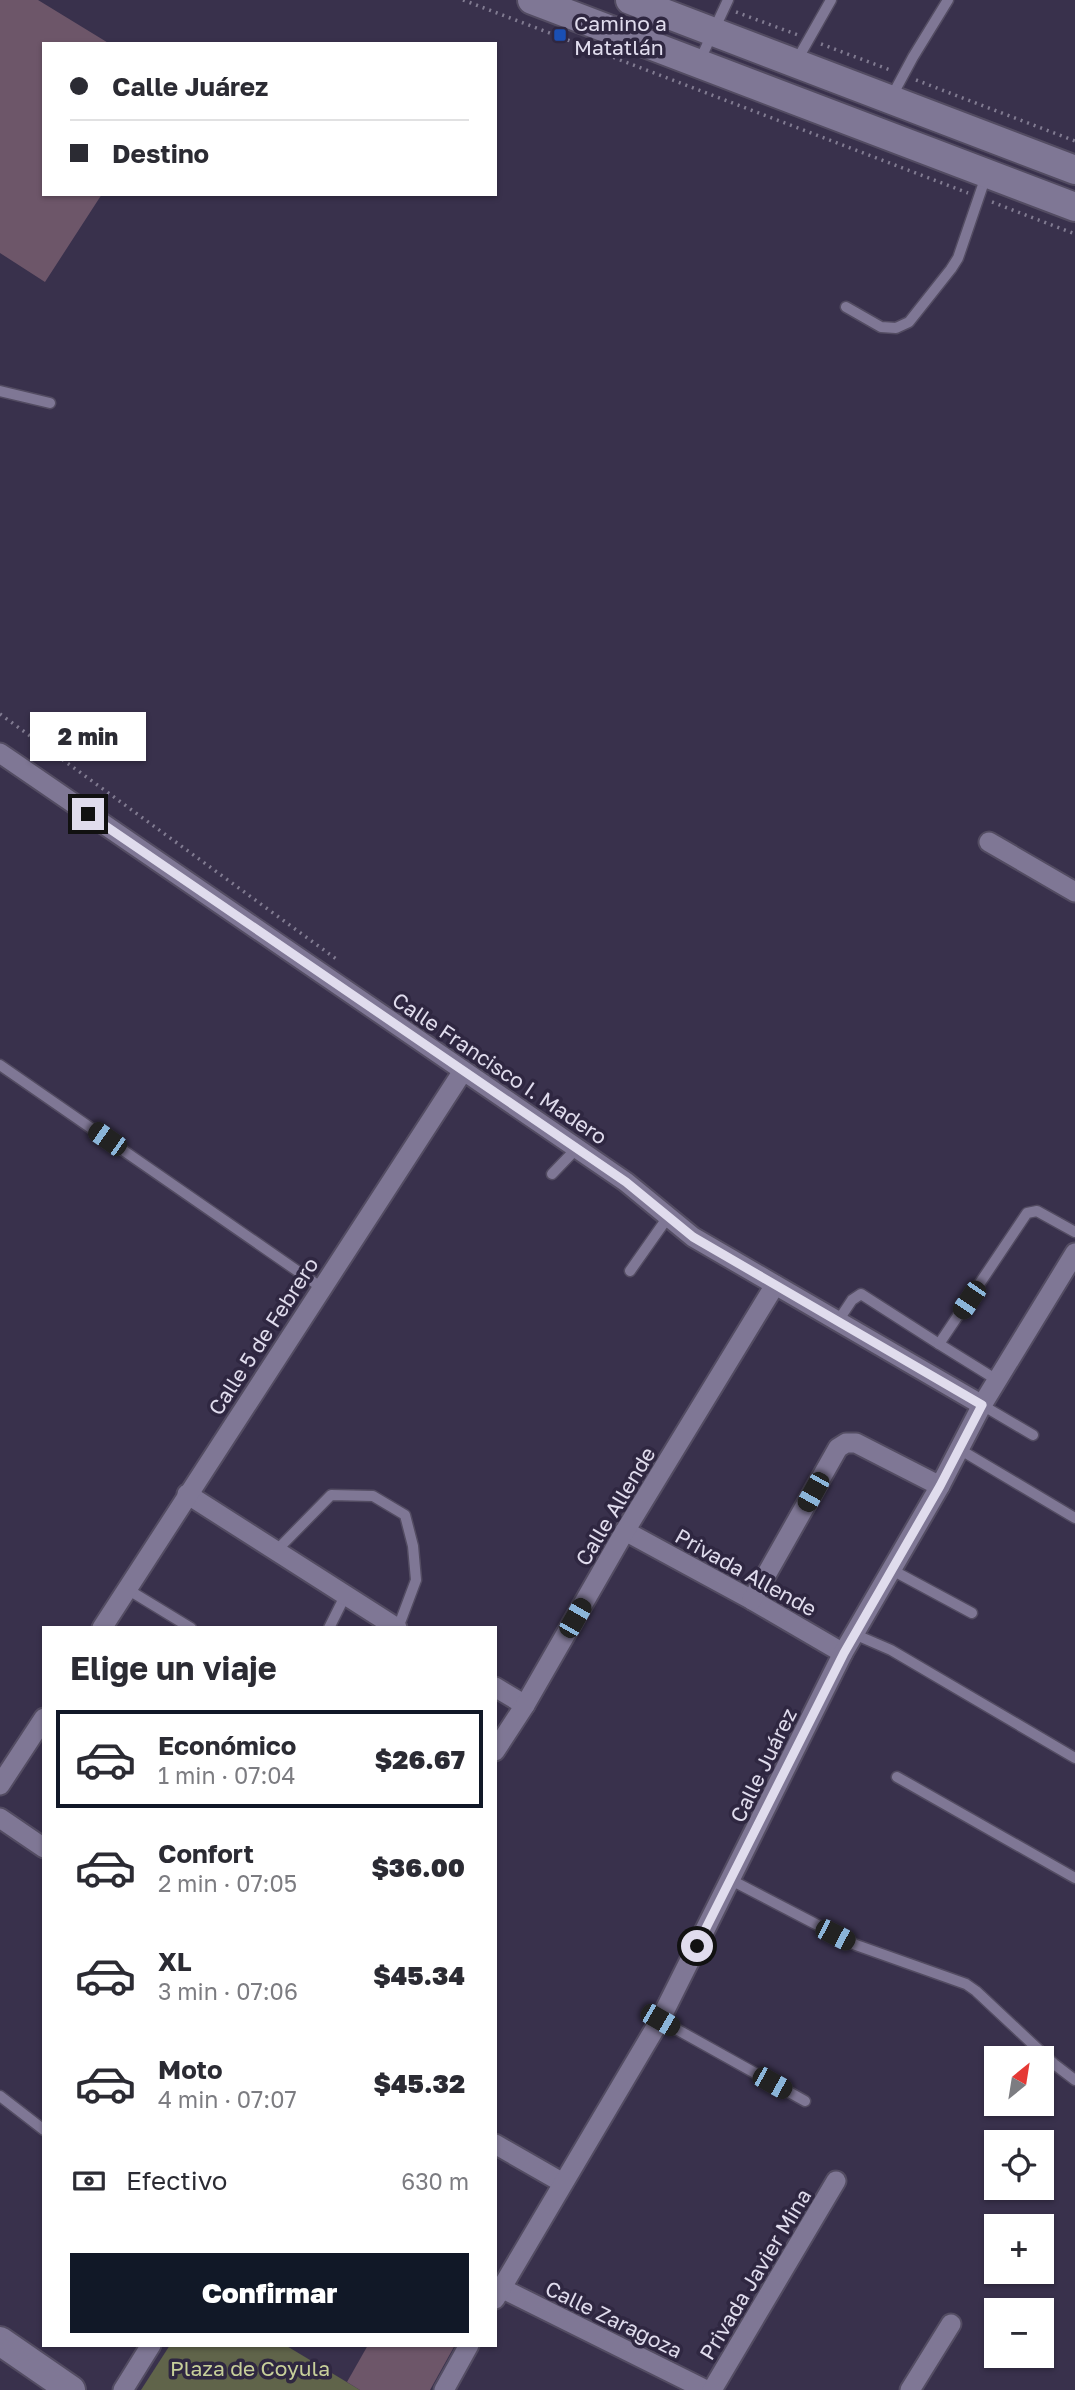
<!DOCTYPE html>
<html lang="es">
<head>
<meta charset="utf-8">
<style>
	body { margin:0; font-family:"Golos Text",sans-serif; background:#f7f7f7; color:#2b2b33; height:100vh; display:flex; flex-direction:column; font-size:26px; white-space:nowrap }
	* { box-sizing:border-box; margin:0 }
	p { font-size:23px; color:#7c7c81 }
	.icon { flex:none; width:38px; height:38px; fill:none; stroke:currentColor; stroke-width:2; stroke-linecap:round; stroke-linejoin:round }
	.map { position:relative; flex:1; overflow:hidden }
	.drawer { position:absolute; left:42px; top:1626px; width:455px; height:721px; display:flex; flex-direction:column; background:#fff; border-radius:0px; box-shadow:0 2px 5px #0004 }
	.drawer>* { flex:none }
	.guide { position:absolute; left:42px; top:42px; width:455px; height:154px; border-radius:0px; box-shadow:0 2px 5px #0004; display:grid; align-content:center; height:154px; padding:0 28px; background:#fff }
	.needle { width:46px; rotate:30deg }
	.controls { position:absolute; left:984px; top:2046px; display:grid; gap:14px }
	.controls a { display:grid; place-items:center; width:70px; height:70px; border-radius:0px; background:#fff; box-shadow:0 2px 5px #0004; font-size:35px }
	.end { position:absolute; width:32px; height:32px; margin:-16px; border:9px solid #e0dced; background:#111; box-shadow:0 0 0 4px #111 }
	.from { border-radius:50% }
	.bubble { position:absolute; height:49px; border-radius:0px; background:#fff; box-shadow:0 2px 5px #0004; font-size:23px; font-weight:800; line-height:49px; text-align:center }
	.car { position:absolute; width:21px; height:42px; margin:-21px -10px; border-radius:9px; box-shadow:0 0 5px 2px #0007; background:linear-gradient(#222 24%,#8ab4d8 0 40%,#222 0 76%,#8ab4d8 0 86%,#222 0) }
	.guide b { display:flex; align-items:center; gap:24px; height:66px; font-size:26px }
	.guide b+b { border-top:2px solid #e1e1e2 }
	.guide i { width:18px; height:18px; background:#2b2b33 }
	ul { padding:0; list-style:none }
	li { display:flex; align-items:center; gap:21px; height:98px; margin:0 14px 10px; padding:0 14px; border:4px solid transparent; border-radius:0px }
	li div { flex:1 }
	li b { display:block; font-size:26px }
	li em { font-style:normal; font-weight:800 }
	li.current { border-color:#111827 }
	li>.icon { width:63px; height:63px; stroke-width:1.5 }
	h2 { padding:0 28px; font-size:32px; line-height:84px }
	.pay { display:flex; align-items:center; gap:18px; height:77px; padding:0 28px; font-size:26px }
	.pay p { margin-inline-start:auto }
	.button { display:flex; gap:14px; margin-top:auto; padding:14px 28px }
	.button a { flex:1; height:80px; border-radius:0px; background:#111827; color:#fff; font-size:28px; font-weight:800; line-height:80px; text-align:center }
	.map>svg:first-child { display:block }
</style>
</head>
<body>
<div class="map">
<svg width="1075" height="2390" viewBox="0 0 1075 2390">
	<rect width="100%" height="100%" fill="#39314c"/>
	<!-- green -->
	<path fill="#60644a" d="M 170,2345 L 285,2345 L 360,2390 L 141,2390 Z"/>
	<!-- building -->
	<g fill="#6d5669">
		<path d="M 0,0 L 38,0 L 110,44 L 44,44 L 44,194 L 102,194 L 45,282 L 0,253 Z"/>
		<path d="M 368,2345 L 455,2345 L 430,2390 L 360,2390 L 347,2382 Z"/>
	</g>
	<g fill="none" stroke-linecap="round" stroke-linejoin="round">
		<!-- lane casing -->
		<g stroke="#534c62" stroke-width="13">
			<g id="lane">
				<path d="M 700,60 L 728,0"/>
				<path d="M 797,60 L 831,0"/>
				<path d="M 892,96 L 913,57 L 948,0"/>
				<path d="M 846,307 L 881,327 L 896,328 L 909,322 L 951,269 L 958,258 L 986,176"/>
				<path d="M 0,391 L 50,403"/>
				<path d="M 0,1065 L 322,1288"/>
				<path d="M 552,1174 L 577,1148"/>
				<path d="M 630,1271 L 668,1217"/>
				<path d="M 838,1321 L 852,1300 L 861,1294 L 939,1344"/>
				<path d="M 997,1380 L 939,1344 L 1027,1213 L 1037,1211 L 1075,1232"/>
				<path d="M 982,1405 L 1033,1435"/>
				<path d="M 959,1449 L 1075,1518"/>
				<path d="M 276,1551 L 331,1495 L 373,1496 L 405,1515 L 413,1546 L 416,1580 L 398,1628"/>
				<path d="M 892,1570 L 972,1613"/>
				<path d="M 127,1589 L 191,1628"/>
				<path d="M 329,1628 L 345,1596"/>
				<path d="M 854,1634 L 891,1650 L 1075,1758"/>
				<path d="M 897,1777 L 1075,1878"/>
				<path d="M 731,1880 L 856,1945 L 966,1984 L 976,1991 L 1054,2064 L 1075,2080"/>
				<path d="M 660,2020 L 805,2101"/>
				<path d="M 0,2096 L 44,2130"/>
			</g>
		</g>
		<!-- street casing -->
		<g stroke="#534c62" stroke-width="23">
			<g id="street">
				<path d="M 0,753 L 626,1182 L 693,1237 L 982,1405"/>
				<path d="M 989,842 L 1075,892"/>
				<path d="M 187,1494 L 397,1628"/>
				<path d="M 625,1531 L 752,1600 L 843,1653"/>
				<path d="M 752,1600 L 838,1448 L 846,1443 L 856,1443 L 940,1486"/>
				<path d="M 102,1628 L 463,1071"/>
				<path d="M 495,1687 L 525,1705"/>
				<path d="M 495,1751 L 525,1705 L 625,1531 L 775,1285"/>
				<path d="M 0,1785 L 44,1718"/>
				<path d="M 0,1818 L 44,1848"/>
				<path d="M 495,2144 L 563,2183"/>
				<path d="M 501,2288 L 706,2390"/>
				<path d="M 495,2299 L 660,2020 L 843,1653 L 940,1486 L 982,1405 L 1075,1253"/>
				<path d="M 123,2390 L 151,2345"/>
				<path d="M 444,2390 L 469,2345"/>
				<path d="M 712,2390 L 836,2181"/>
				<path d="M 910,2390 L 951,2324"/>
			</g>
		</g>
		<!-- secondary casing -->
		<g stroke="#534c62" stroke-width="32">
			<g id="secondary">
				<path d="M 532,0 L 1075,207"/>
				<path d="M 630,0 L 1075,170"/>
				<path d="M 0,2341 L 71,2390"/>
			</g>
		</g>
		<!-- path -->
		<g stroke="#817b91" stroke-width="3.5" stroke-dasharray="2 5" stroke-linecap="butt">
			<path d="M 463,0 L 968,193"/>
			<path d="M 736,12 L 798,35"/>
			<path d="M 821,44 L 893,71"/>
			<path d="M 916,80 L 1075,141"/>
			<path d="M 992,202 L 1075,234"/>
			<path d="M 0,714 L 339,961"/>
		</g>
		<!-- lane -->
		<use href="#lane" stroke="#7f7795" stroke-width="10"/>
		<!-- street -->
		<use href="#street" stroke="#7f7795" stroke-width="19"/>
		<!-- secondary -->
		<use href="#secondary" stroke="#7f7795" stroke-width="28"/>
	</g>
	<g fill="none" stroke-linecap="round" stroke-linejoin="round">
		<!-- route -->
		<path stroke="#e0dced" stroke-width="9" d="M 88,814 L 626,1182 L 693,1237 L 982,1405 L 940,1486 L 844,1653 L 697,1946"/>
	</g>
	<!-- markers -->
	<rect fill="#1a4fb4" stroke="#2f2741" stroke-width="2.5" x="553" y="28" width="14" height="14" rx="3.5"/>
	<g text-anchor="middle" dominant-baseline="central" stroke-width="7" stroke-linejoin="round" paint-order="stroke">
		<!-- poi labels -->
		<g font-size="21" fill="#e0dced" stroke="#2f2741" text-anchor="start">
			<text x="574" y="23">Camino a<tspan x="574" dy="24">Matatlán</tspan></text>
		</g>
		<!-- street labels -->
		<g font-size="21" fill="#e0dced" stroke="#2f2741">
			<text transform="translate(500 1068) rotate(34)">Calle Francisco I. Madero</text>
			<text transform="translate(263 1336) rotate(-57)">Calle 5 de Febrero</text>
			<text transform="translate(615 1506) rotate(-59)">Calle Allende</text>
			<text transform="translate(746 1572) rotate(29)">Privada Allende</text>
			<text transform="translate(763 1765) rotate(-64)">Calle Juárez</text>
			<text transform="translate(755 2274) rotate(-59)">Privada Javier Mina</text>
			<text transform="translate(614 2319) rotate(26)">Calle Zaragoza</text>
		</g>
		<!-- park labels -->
		<g font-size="21" fill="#c7cf9a" stroke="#2f2741">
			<text x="250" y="2368">Plaza de Coyula</text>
		</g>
	</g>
</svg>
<div class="controls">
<a><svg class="needle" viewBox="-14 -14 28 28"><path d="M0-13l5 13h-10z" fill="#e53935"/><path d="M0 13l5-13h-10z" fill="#7c7c81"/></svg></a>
<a><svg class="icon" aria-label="locate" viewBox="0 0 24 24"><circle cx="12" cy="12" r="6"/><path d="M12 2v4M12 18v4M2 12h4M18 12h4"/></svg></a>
<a>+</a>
<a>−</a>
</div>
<i class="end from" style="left:697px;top:1946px"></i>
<i class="end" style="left:88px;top:814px"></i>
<div class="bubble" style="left:30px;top:712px;width:116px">2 min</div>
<i class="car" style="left:107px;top:1139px;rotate:305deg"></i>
<i class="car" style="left:969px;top:1300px;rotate:214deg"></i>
<i class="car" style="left:813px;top:1492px;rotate:209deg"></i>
<i class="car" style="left:575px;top:1618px;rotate:30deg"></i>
<i class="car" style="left:835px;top:1935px;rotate:117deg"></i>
<i class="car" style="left:660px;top:2020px;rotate:120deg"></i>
<i class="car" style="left:772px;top:2083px;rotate:119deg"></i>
<div class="guide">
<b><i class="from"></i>Calle Juárez</b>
<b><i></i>Destino</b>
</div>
<section class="drawer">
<h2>Elige un viaje</h2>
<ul>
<li class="current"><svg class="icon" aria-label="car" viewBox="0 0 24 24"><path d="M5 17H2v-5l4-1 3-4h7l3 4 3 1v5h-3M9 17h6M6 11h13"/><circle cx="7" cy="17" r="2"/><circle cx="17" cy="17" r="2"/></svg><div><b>Económico</b><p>1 min · 07:04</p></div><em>$26.67</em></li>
<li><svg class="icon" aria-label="car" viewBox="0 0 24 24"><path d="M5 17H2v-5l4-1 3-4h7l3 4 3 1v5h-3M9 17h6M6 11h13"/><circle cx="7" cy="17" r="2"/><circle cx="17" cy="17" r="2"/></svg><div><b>Confort</b><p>2 min · 07:05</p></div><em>$36.00</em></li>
<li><svg class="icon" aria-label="car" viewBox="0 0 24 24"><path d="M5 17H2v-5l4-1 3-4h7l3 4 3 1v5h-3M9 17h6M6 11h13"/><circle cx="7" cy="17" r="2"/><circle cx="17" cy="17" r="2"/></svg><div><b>XL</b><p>3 min · 07:06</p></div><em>$45.34</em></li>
<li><svg class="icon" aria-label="car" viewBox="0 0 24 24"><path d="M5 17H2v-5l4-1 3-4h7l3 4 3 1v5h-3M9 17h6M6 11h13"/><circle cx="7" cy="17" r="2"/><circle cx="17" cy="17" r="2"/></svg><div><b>Moto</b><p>4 min · 07:07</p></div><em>$45.32</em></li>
</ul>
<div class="pay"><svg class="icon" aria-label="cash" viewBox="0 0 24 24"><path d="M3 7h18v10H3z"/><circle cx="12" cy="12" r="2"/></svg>Efectivo<p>630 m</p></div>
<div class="button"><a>Confirmar</a></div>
</section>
</div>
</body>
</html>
